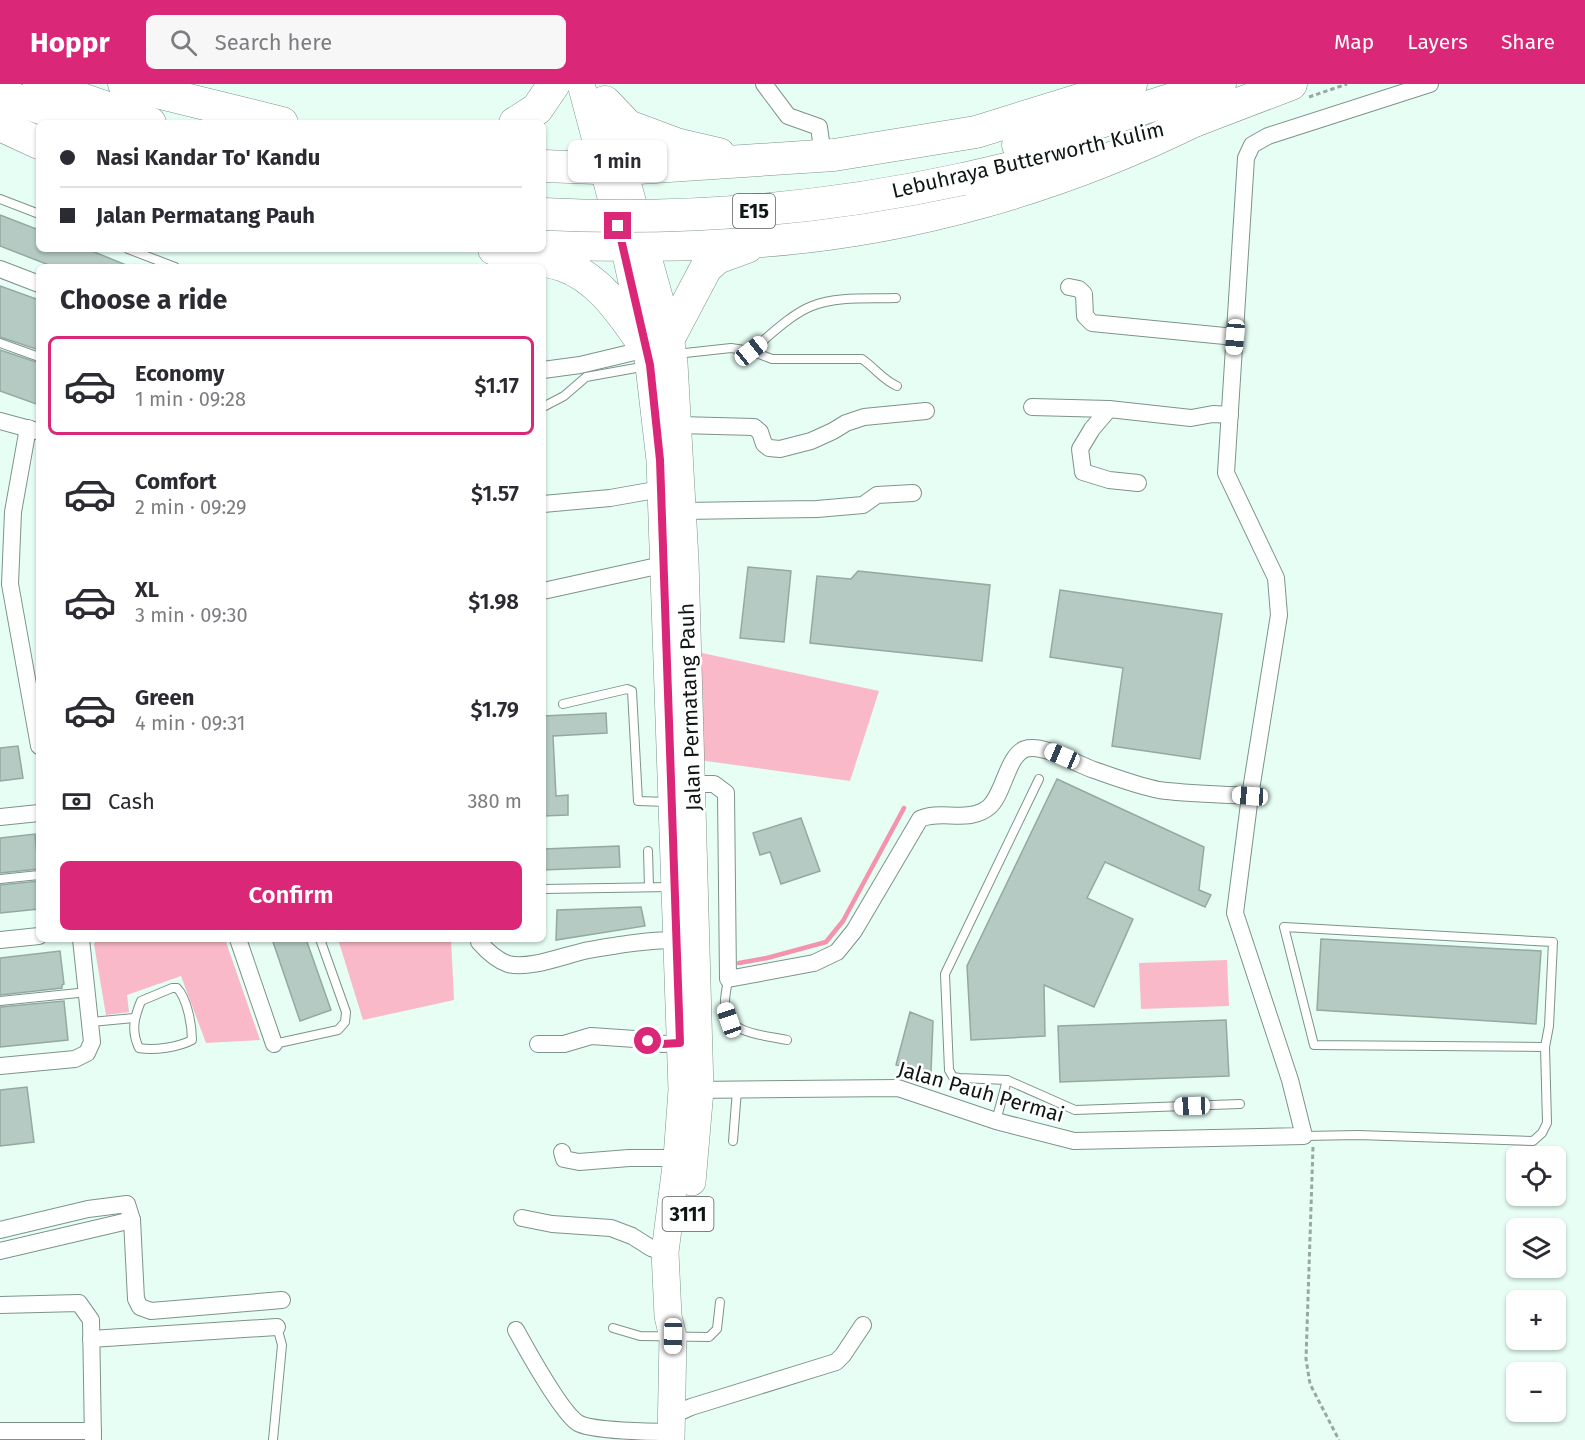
<!DOCTYPE html>
<html lang="en">
<head>
<meta charset="utf-8">
<style>
	body { margin:0; font-family:"Fira Sans",sans-serif; background:#f7f7f7; color:#2b2b33; height:100vh; display:flex; flex-direction:column; font-size:22px; white-space:nowrap }
	* { box-sizing:border-box; margin:0 }
	p { font-size:20px; color:#7c7c81 }
	.icon { flex:none; width:33px; height:33px; fill:none; stroke:currentColor; stroke-width:2; stroke-linecap:round; stroke-linejoin:round }
	.map { position:relative; flex:1; overflow:hidden }
	.side { position:absolute; left:36px; top:180px; width:510px; height:678px; display:flex; flex-direction:column; background:#fff; border-radius:9px; box-shadow:0 2px 4px #0004 }
	.side>* { flex:none }
	.guide { position:absolute; left:36px; top:36px; width:510px; height:132px; border-radius:9px; box-shadow:0 2px 4px #0004; display:grid; align-content:center; height:132px; padding:0 24px; background:#fff }
	.buttons { position:absolute; left:1506px; top:1062px; display:grid; gap:12px }
	.buttons a { display:grid; place-items:center; width:60px; height:60px; border-radius:9px; background:#fff; box-shadow:0 2px 4px #0004; font-size:30px }
	.end { position:absolute; width:27px; height:27px; margin:-14px; border:8px solid #db2777; background:#fff; box-shadow:0 0 0 3px #fff }
	.from { border-radius:50% }
	.bubble { position:absolute; height:42px; border-radius:9px; background:#fff; box-shadow:0 2px 4px #0004; font-size:20px; font-weight:600; line-height:42px; text-align:center }
	.car { position:absolute; width:18px; height:36px; margin:-18px -9px; border-radius:8px; box-shadow:0 0 4px 2px #0007; background:linear-gradient(#fff 24%,#345 0 40%,#fff 0 76%,#345 0 86%,#fff 0) }
	.guide b { display:flex; align-items:center; gap:21px; height:57px; font-size:22px }
	.guide b+b { border-top:2px solid #e1e1e2 }
	.guide i { width:15px; height:15px; background:#2b2b33 }
	ul { padding:0; list-style:none }
	li { display:flex; align-items:center; gap:18px; height:99px; margin:0 12px 9px; padding:0 12px; border:3px solid transparent; border-radius:9px }
	li div { flex:1 }
	li b { display:block; font-size:22px }
	li em { font-style:normal; font-weight:600 }
	li.current { border-color:#db2777 }
	li>.icon { width:54px; height:54px; stroke-width:1.5 }
	h2 { padding:0 24px; font-size:27px; line-height:72px }
	.pay { display:flex; align-items:center; gap:15px; height:66px; padding:0 24px; font-size:22px }
	.pay p { margin-inline-start:auto }
	.action { display:flex; gap:12px; margin-top:auto; padding:12px 24px }
	.action a { flex:1; height:69px; border-radius:9px; background:#db2777; color:#fff; font-size:24px; font-weight:600; line-height:69px; text-align:center }
	header { display:flex; align-items:center; gap:36px; box-sizing:border-box; height:84px; padding:0 30px; background:#db2777; color:#fff }
	header strong { font-size:28px }
	nav { display:flex; gap:33px; margin-inline-start:auto; font-size:21px }
	.search { width:420px; height:54px; background:#f7f7f7; display:flex; align-items:center; gap:15px; box-sizing:border-box; padding:0 21px; border-radius:9px; color:#7c7c81; font-size:22px }
	.map>svg:first-child { display:block }
</style>
</head>
<body>
<header>
<strong>Hoppr</strong>
<div class="search"><svg class="icon" aria-label="search" viewBox="0 0 24 24"><circle cx="10" cy="10" r="6"/><path d="M15 15l6 6"/></svg>Search here</div>
<nav><a>Map</a><a>Layers</a><a>Share</a></nav>
</header>
<div class="map">
<svg width="1585" height="1356" viewBox="0 0 1585 1356">
	<rect width="100%" height="100%" fill="#e7fef5"/>
	<!-- green -->
	<g fill="#f9b9c9">
		<path d="M 702,569 L 879,607 L 850,697 L 699,676 Z"/>
		<path d="M 97,855 L 225,855 L 260,956 L 206,959 L 181,892 L 127,911 L 129,928 L 106,931 L 94,860 Z"/>
		<path d="M 338,855 L 451,855 L 454,916 L 363,936 Z"/>
		<path d="M 1227,876 L 1229,922 L 1141,925 L 1139,879 Z"/>
	</g>
	<g fill="none" stroke-linecap="round" stroke-linejoin="round">
		<!-- stream -->
		<path stroke="#f592ae" stroke-width="4.5" d="M 739,879 L 767,874 L 826,858 L 843,837 L 904,724"/>
	</g>
	<!-- building -->
	<g fill="#b4cac2" stroke="#94aaa1" stroke-width="1.5">
		<path d="M 0,131 L 39,146 L 39,165 L 87,165 L 131,183 L 54,183 L 0,162 Z"/>
		<path d="M 0,202 L 39,216 L 39,266 L 0,253 Z"/>
		<path d="M 0,266 L 39,279 L 39,321 L 0,307 Z"/>
		<path d="M 748,483 L 791,487 L 784,558 L 740,554 Z"/>
		<path d="M 858,487 L 990,501 L 982,577 L 810,559 L 817,492 L 851,495 Z"/>
		<path d="M 1060,506 L 1222,530 L 1200,675 L 1112,662 L 1123,584 L 1050,573 Z"/>
		<path d="M 606,629 L 607,649 L 553,652 L 556,712 L 568,711 L 568,731 L 543,732 L 543,632 Z"/>
		<path d="M 18,662 L 23,694 L 0,697 L 0,664 Z"/>
		<path d="M 1057,695 L 1204,763 L 1199,806 L 1211,811 L 1205,823 L 1105,778 L 1087,814 L 1133,835 L 1094,923 L 1044,901 L 1045,952 L 971,956 L 967,882 Z"/>
		<path d="M 801,734 L 820,787 L 781,800 L 770,768 L 760,771 L 753,749 Z"/>
		<path d="M 35,750 L 38,785 L 0,789 L 0,754 Z"/>
		<path d="M 619,762 L 620,783 L 543,786 L 543,765 Z"/>
		<path d="M 39,797 L 39,825 L 0,829 L 0,801 Z"/>
		<path d="M 641,823 L 645,842 L 556,856 L 557,826 Z"/>
		<path d="M 272,855 L 306,855 L 331,926 L 300,937 Z"/>
		<path d="M 1321,855 L 1541,867 L 1536,940 L 1317,926 Z"/>
		<path d="M 60,867 L 64,900 L 62,901 L 62,904 L 0,911 L 0,874 Z"/>
		<path d="M 64,917 L 68,956 L 0,963 L 0,923 Z"/>
		<path d="M 910,928 L 933,937 L 931,988 L 896,981 Z"/>
		<path d="M 1226,936 L 1229,992 L 1060,998 L 1058,942 Z"/>
		<path d="M 27,1003 L 34,1058 L 0,1062 L 0,1006 Z"/>
	</g>
	<g fill="none" stroke-linecap="round" stroke-linejoin="round">
		<!-- lane casing -->
		<g stroke="#7d938a" stroke-width="10">
			<g id="lane">
				<path d="M 0,115 L 39,130"/>
				<path d="M 128,165 L 175,183"/>
				<path d="M 0,259 L 39,273"/>
				<path d="M 751,267 C 768,253 791,230 812,222 C 837,212 870,215 896,214"/>
				<path d="M 676,270 L 731,264 L 751,267 L 772,275 L 862,275 C 875,284 883,296 897,302"/>
				<path d="M 543,323 L 564,312 L 586,293 L 647,282"/>
				<path d="M 563,620 L 627,605 L 632,607 L 638,717 L 668,718"/>
				<path d="M 648,767 L 649,803"/>
				<path d="M 0,795 L 39,791"/>
				<path d="M 543,805 L 671,803"/>
				<path d="M 728,895 C 727,904 724,914 725,923 C 727,951 766,951 787,956"/>
				<path d="M 172,904 L 177,904 C 187,914 192,941 192,956 C 179,963 154,967 139,964 C 131,947 134,934 141,917 Z"/>
				<path d="M 0,917 L 88,908"/>
				<path d="M 91,938 L 134,934"/>
				<path d="M 274,960 L 338,946 L 345,938 L 346,928 L 320,855"/>
				<path d="M 1007,996 L 960,994 L 953,993 L 949,986 L 945,890 L 1039,695"/>
				<path d="M 996,1037 L 1007,996 L 1075,1026 L 1240,1020"/>
				<path d="M 1304,1052 L 1358,1051 L 1533,1057 L 1542,1049 L 1547,1039 L 1545,963 L 1549,942 L 1553,858 L 1284,843 L 1314,961 L 1545,963"/>
				<path d="M 733,1057 L 737,1006"/>
				<path d="M 613,1244 L 640,1252 L 709,1253 L 717,1245 L 720,1218"/>
				<path d="M 273,1356 L 282,1261 L 277,1243"/>
			</g>
		</g>
		<!-- street casing -->
		<g stroke="#7d938a" stroke-width="18">
			<g id="street">
				<path d="M 764,0 L 788,32 L 819,43 L 823,72"/>
				<path d="M 0,185 L 39,200"/>
				<path d="M 1069,203 L 1079,205 L 1084,210 L 1085,232 L 1092,239 L 1235,253"/>
				<path d="M 543,286 L 580,281 L 647,265"/>
				<path d="M 1032,323 L 1109,325 L 1191,334 L 1213,330 L 1230,331"/>
				<path d="M 1109,325 L 1092,345 L 1080,365 L 1083,388 L 1109,396 L 1138,399"/>
				<path d="M 0,337 L 37,347"/>
				<path d="M 679,341 L 754,343 L 760,348 L 764,360 L 769,364 L 780,365 L 811,357 L 833,347 L 846,339 L 864,333 L 926,327"/>
				<path d="M 28,344 L 13,428 L 10,500 L 39,662"/>
				<path d="M 543,420 L 610,414 L 661,405"/>
				<path d="M 683,427 L 817,425 L 863,421 L 877,411 L 913,409"/>
				<path d="M 543,507 L 671,479"/>
				<path d="M 683,700 L 714,700 L 726,709 L 728,895 L 814,879 L 837,868 L 854,847 L 920,735 C 941,725 969,740 989,723 C 1004,710 1007,672 1025,665 C 1043,659 1076,680 1094,686 C 1114,693 1138,702 1159,706 C 1188,710 1220,710 1250,712"/>
				<path d="M 0,733 L 39,729"/>
				<path d="M 238,855 L 274,960"/>
				<path d="M 0,856 L 39,852"/>
				<path d="M 479,858 C 487,867 496,876 508,880 C 530,886 567,870 589,866 C 618,861 647,856 676,856"/>
				<path d="M 538,960 L 564,960 L 591,952 L 635,955 L 662,960 L 680,959"/>
				<path d="M 0,982 L 75,975 L 87,969 L 92,958 L 81,855"/>
				<path d="M 693,1006 L 898,1004 L 996,1037 L 1074,1057 L 1304,1052 L 1290,996 L 1235,829 L 1250,712 L 1279,531 L 1276,494 L 1226,389 L 1246,74 L 1252,61 L 1268,52 L 1430,0"/>
				<path d="M 562,1068 L 564,1075 L 579,1078 L 629,1074 L 677,1074"/>
				<path d="M 522,1134 L 552,1140 L 611,1144 L 632,1152 L 651,1164 L 665,1168"/>
				<path d="M 0,1146 L 88,1125 L 127,1120 L 132,1136 L 136,1215 L 140,1223 L 151,1227 L 282,1216"/>
				<path d="M 0,1167 L 132,1136"/>
				<path d="M 0,1221 L 79,1219 L 91,1236 L 93,1356"/>
				<path d="M 516,1246 C 527,1266 561,1328 578,1339 C 591,1347 653,1348 671,1348"/>
				<path d="M 91,1255 L 277,1243"/>
				<path d="M 671,1332 L 691,1323 L 836,1278 L 843,1271 L 863,1241"/>
				<path d="M 0,1347 L 93,1347"/>
			</g>
		</g>
		<!-- primary casing -->
		<g stroke="#7d938a" stroke-width="28">
			<g id="primary">
				<path d="M 581,0 L 624,162 L 647,265 L 660,376 L 682,1006 L 677,1074 L 665,1168 L 668,1232 L 673,1253 L 671,1356"/>
				<path d="M 604,16 L 670,252 L 674,279 L 685,476 L 700,1006 L 692,1098"/>
			</g>
		</g>
		<!-- highway casing -->
		<g stroke="#7d938a" stroke-width="33">
			<g id="highway">
				<path d="M 39,0 L 150,39"/>
				<path d="M 124,0 L 282,39"/>
				<path d="M 0,10 L 82,38"/>
				<path d="M 605,18 L 628,42 L 676,60 L 719,70"/>
				<path d="M 515,39 L 537,25 L 554,0"/>
				<path d="M 0,41 L 39,59"/>
				<path d="M 1173,42 L 1194,37 L 1291,0"/>
				<path d="M 1018,61 L 1097,39 L 1220,0"/>
				<path d="M 543,82 L 623,85 L 834,71 L 976,48 L 1131,0"/>
				<path d="M 963,95 L 1079,68"/>
				<path d="M 543,160 C 616,161 689,162 762,157 C 911,146 1060,103 1194,37"/>
				<path d="M 494,165 C 516,171 540,175 562,181 C 601,194 625,234 647,265"/>
				<path d="M 670,252 L 706,184 L 717,174 L 747,163"/>
			</g>
		</g>
		<!-- path -->
		<g stroke="#98a9a3" stroke-width="3" stroke-dasharray="4.5 3" stroke-linecap="butt">
			<path d="M 1309,13 L 1347,0"/>
			<path d="M 1313,1063 L 1306,1275 L 1310,1300 L 1339,1356"/>
		</g>
		<!-- lane -->
		<use href="#lane" stroke="#fff" stroke-width="8"/>
		<!-- street -->
		<use href="#street" stroke="#fff" stroke-width="16"/>
		<!-- primary -->
		<use href="#primary" stroke="#fff" stroke-width="27"/>
		<!-- highway -->
		<use href="#highway" stroke="#fff" stroke-width="32"/>
		<!-- highway-bridge casing -->
		<g stroke="#7d938a" stroke-width="33" stroke-linecap="butt">
			<path id="highway-bridge" d="M 543,130 C 683,137 825,125 963,95"/>
		</g>
		<!-- highway-bridge -->
		<use href="#highway-bridge" stroke="#fff" stroke-width="32"/>
	</g>
	<g fill="none" stroke-linecap="round" stroke-linejoin="round">
		<!-- route -->
		<path stroke="#db2777" stroke-width="8" d="M 618,142 L 650,281 L 660,376 L 680,959 L 662,960 L 648,957"/>
	</g>
	<g text-anchor="middle" dominant-baseline="central" stroke-width="5" stroke-linejoin="round" paint-order="stroke">
		<!-- shield labels -->
		<g fill="#fff" stroke="#575d5a" stroke-width="1.5">
			<rect x="733" y="110" width="42" height="34" rx="4.5"/>
			<rect x="662.5" y="1113" width="51" height="34" rx="4.5"/>
		</g>
		<g font-size="20" font-weight="bold" fill="#0f1714">
			<text x="754" y="127">E15</text>
			<text x="688" y="1130">3111</text>
		</g>
		<!-- street labels -->
		<g font-size="21" fill="#0f1714" stroke="#fff">
			<text transform="translate(1028 76) rotate(-13)">Lebuhraya Butterworth Kulim</text>
			<text transform="translate(690 623) rotate(-92)">Jalan Permatang Pauh</text>
			<text transform="translate(981 1008) rotate(16)">Jalan Pauh Permai</text>
		</g>
	</g>
</svg>
<div class="buttons">
<a><svg class="icon" aria-label="locate" viewBox="0 0 24 24"><circle cx="12" cy="12" r="6"/><path d="M12 2v4M12 18v4M2 12h4M18 12h4"/></svg></a>
<a><svg class="icon" aria-label="layers" viewBox="0 0 24 24"><path d="M12 4l9 5-9 5-9-5zM3 14l9 5 9-5"/></svg></a>
<a>+</a>
<a>−</a>
</div>
<i class="end from" style="left:648px;top:957px"></i>
<i class="end" style="left:618px;top:142px"></i>
<div class="bubble" style="left:568px;top:56px;width:99px">1 min</div>
<i class="car" style="left:1235px;top:253px;rotate:185deg"></i>
<i class="car" style="left:751px;top:267px;rotate:51deg"></i>
<i class="car" style="left:1062px;top:672px;rotate:293deg"></i>
<i class="car" style="left:1250px;top:712px;rotate:274deg"></i>
<i class="car" style="left:729px;top:936px;rotate:341deg"></i>
<i class="car" style="left:1192px;top:1022px;rotate:268deg"></i>
<i class="car" style="left:673px;top:1252px;rotate:181deg"></i>
<div class="guide">
<b><i class="from"></i>Nasi Kandar To' Kandu</b>
<b><i></i>Jalan Permatang Pauh</b>
</div>
<section class="side">
<h2>Choose a ride</h2>
<ul>
<li class="current"><svg class="icon" aria-label="car" viewBox="0 0 24 24"><path d="M5 17H2v-5l4-1 3-4h7l3 4 3 1v5h-3M9 17h6M6 11h13"/><circle cx="7" cy="17" r="2"/><circle cx="17" cy="17" r="2"/></svg><div><b>Economy</b><p>1 min · 09:28</p></div><em>$1.17</em></li>
<li><svg class="icon" aria-label="car" viewBox="0 0 24 24"><path d="M5 17H2v-5l4-1 3-4h7l3 4 3 1v5h-3M9 17h6M6 11h13"/><circle cx="7" cy="17" r="2"/><circle cx="17" cy="17" r="2"/></svg><div><b>Comfort</b><p>2 min · 09:29</p></div><em>$1.57</em></li>
<li><svg class="icon" aria-label="car" viewBox="0 0 24 24"><path d="M5 17H2v-5l4-1 3-4h7l3 4 3 1v5h-3M9 17h6M6 11h13"/><circle cx="7" cy="17" r="2"/><circle cx="17" cy="17" r="2"/></svg><div><b>XL</b><p>3 min · 09:30</p></div><em>$1.98</em></li>
<li><svg class="icon" aria-label="car" viewBox="0 0 24 24"><path d="M5 17H2v-5l4-1 3-4h7l3 4 3 1v5h-3M9 17h6M6 11h13"/><circle cx="7" cy="17" r="2"/><circle cx="17" cy="17" r="2"/></svg><div><b>Green</b><p>4 min · 09:31</p></div><em>$1.79</em></li>
</ul>
<div class="pay"><svg class="icon" aria-label="cash" viewBox="0 0 24 24"><path d="M3 7h18v10H3z"/><circle cx="12" cy="12" r="2"/></svg>Cash<p>380 m</p></div>
<div class="action"><a>Confirm</a></div>
</section>
</div>
</body>
</html>
